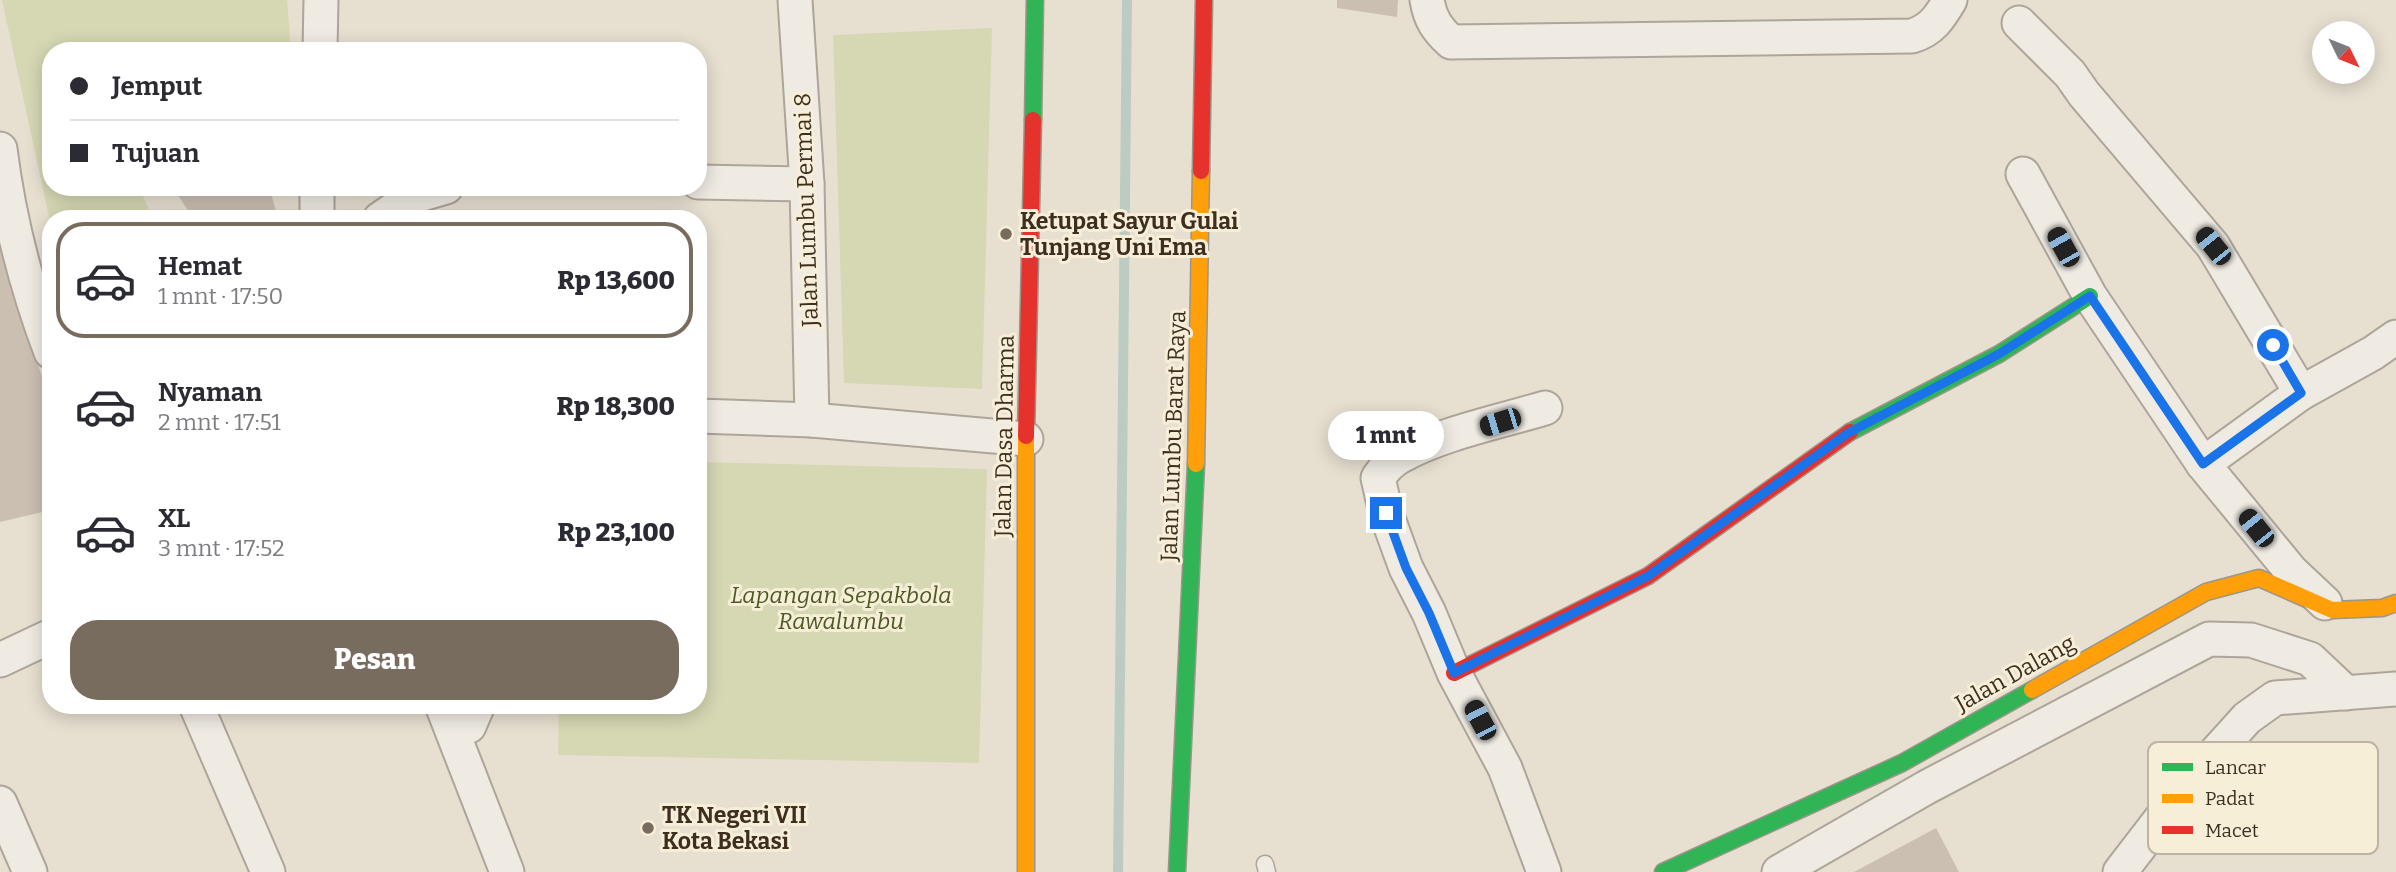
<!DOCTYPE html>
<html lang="id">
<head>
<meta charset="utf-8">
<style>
	body { margin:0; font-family:Bitter,serif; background:#f2f2f3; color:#2b2b33; height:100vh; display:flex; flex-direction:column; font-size:26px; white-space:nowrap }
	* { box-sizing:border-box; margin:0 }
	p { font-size:23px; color:#7c7c81 }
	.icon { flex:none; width:38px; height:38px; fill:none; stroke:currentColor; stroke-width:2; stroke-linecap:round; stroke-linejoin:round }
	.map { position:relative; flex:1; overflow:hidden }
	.drawer { position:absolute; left:42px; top:210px; width:665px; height:504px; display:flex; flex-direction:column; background:#fff; border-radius:28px; box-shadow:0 4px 18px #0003 }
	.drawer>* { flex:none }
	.top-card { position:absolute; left:42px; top:42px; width:665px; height:154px; border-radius:28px; box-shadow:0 4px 18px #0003; display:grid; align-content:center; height:154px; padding:0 28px; background:#fff }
	.needle { width:46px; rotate:133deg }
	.fabs { position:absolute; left:2312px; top:21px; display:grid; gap:14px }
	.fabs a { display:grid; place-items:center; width:63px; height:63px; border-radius:50%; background:#fff; box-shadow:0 4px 18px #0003; font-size:35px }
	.end { position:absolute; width:32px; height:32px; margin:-16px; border:9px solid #1a73e8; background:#fff; box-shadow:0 0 0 4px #fff }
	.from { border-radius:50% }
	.bubble { position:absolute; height:49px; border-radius:24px; background:#fff; box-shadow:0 4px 18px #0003; font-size:23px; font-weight:800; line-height:49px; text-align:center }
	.car { position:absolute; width:21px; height:42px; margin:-21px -10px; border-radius:9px; box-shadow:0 0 5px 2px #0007; background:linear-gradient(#222 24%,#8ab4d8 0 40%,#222 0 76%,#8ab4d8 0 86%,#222 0) }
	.top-card b { display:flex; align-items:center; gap:24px; height:66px; font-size:26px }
	.top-card b+b { border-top:2px solid #e1e1e2 }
	.top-card i { width:18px; height:18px; background:#2b2b33 }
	ul { padding:12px 0 0; list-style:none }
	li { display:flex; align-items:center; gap:21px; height:116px; margin:0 14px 10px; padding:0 14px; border:4px solid transparent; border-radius:28px }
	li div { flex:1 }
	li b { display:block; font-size:26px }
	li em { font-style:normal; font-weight:800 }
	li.on { border-color:#786c5e }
	li>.icon { width:63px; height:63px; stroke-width:1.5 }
	.primary-button { display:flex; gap:14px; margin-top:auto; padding:14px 28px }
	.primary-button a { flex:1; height:80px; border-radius:28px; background:#786c5e; color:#fff; font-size:28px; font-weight:800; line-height:80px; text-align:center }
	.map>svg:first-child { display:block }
</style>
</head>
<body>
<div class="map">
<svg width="2396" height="872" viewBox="0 0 2396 872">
	<rect width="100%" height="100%" fill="#e7e0d1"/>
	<!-- green -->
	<g fill="#d6d7b3">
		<path d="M 2,0 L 287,0 L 291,51 L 51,51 L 51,187 L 158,187 L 142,194 L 153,219 L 51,219 L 51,226 Z"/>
		<path d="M 992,28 L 982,389 L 844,383 L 833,35 Z"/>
		<path d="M 698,462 L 987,469 L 979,763 L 558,755 L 559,705 L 698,705 Z"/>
	</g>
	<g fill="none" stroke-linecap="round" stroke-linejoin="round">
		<!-- stream -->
		<path stroke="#bcccc2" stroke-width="10" d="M 1118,872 L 1127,0"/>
	</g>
	<!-- building -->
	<g fill="#cbbfb2">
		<path d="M 1337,0 L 1398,0 L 1397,17 L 1337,8 Z"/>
		<path d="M 192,187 L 269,187 L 276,211 L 267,219 L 193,219 L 178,195 Z"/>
		<path d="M 0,196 L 37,362 L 51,401 L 51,510 L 0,522 Z"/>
		<path d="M 1936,828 L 1959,872 L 1854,872 Z"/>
	</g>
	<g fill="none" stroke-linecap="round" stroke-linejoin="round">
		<!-- lane casing -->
		<g stroke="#ada599" stroke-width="19">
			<path id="lane" d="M 1265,864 L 1267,872"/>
		</g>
		<!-- street casing -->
		<g stroke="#ada599" stroke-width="37">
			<g id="street">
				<path d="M 795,0 L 807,184 L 812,420"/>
				<path d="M 1427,0 C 1430,19 1437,29 1451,42 L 1912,36 C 1932,30 1940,17 1950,0"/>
				<path d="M 2019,23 L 2070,74 L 2084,94 L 2213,246 L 2301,393"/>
				<path d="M 320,51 L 321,0"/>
				<path d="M 0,149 C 9,220 26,286 51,352"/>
				<path d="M 2023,174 L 2090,296 L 2203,464 L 2291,571 L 2325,603"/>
				<path d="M 698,182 L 807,184"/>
				<path d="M 317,219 L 317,187"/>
				<path d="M 380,219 L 412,197 L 446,187"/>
				<path d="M 698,416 L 812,420 L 1026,439"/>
				<path d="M 2203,464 L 2301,393 L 2373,353 L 2396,337"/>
				<path d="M 0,660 L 51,636"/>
				<path d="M 196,705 L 268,872"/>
				<path d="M 442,705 L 507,872"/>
				<path d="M 455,733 L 469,726 L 478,705"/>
				<path d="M 0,803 L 30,872"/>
				<path d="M 1544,872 L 1505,768 L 1454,673 L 1429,613 L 1406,568 L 1386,513 L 1378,478 C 1384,469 1391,461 1401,456 C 1439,434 1502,421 1545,408"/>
				<path d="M 1779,872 L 1927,787 L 2209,639 L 2251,640 L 2310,659 L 2346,693"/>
				<path d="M 2120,872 L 2190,781 L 2247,718 L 2275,698 L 2396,689"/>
			</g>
		</g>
		<!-- fast casing -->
		<g stroke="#9c958a" stroke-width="19">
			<g id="fast">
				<path d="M 1033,120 L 1035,0"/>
				<path d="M 1850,432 L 1999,354 L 2090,296"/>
				<path d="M 1177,872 L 1196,464"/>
				<path d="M 1663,872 L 1902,763 L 2032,690"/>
			</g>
		</g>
		<!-- slow casing -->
		<g stroke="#9c958a" stroke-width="19">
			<g id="slow">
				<path d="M 1196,464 L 1201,171"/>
				<path d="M 2032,690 L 2206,592 L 2259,578 L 2332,610 L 2382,608 L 2396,603"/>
				<path d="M 1026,872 L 1026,436"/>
			</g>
		</g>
		<!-- jam casing -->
		<g stroke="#9c958a" stroke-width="19">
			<g id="jam">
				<path d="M 1201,171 L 1204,0"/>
				<path d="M 1026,436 L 1033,120"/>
				<path d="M 1454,673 L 1648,576 L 1850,432"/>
			</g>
		</g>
		<!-- lane -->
		<use href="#lane" stroke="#efebe3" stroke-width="16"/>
		<!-- street -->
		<use href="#street" stroke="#efebe3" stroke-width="33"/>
		<!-- fast -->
		<use href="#fast" stroke="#30b455" stroke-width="16"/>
		<!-- slow -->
		<use href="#slow" stroke="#ff9f0a" stroke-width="16"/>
		<!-- jam -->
		<use href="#jam" stroke="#e5322d" stroke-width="16"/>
	</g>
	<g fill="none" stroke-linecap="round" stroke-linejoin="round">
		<!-- route -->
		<path stroke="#1a73e8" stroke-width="9" d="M 1386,513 L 1406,568 L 1429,613 L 1454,673 L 1648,576 L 1848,433 L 1999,354 L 2090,296 L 2203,464 L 2301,393 L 2273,345"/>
	</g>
	<!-- markers -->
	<g fill="#786c5e" stroke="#f7eed8" stroke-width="2.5">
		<circle cx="1006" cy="234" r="7"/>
		<circle cx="648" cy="828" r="7"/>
	</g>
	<g text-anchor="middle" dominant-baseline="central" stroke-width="6" stroke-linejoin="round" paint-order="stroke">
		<!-- street labels -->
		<g font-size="23" fill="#3d2e20" stroke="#f7eed8">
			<text transform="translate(806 210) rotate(-92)">Jalan Lumbu Permai 8</text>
			<text transform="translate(1004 436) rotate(-89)">Jalan Dasa Dharma</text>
			<text transform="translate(1173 436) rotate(-88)">Jalan Lumbu Barat Raya</text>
			<text transform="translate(2015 673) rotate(-29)">Jalan Dalang</text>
		</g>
		<!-- poi labels -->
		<g font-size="23" font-weight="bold" fill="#3d2e20" stroke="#f7eed8" text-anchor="start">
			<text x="1020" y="221">Ketupat Sayur Gulai<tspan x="1020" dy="26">Tunjang Uni Ema</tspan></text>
			<text x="662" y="815">TK Negeri VII<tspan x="662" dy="26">Kota Bekasi</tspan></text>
		</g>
		<!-- park labels -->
		<g font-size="23" font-style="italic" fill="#4d5a26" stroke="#f7eed8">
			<text x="841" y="595">Lapangan Sepakbola<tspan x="841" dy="26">Rawalumbu</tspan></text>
		</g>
	</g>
	<!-- legend -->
	<rect x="2148" y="742" width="230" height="112" rx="10" fill="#f7eed8" stroke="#bfb4a1" stroke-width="2"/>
	<rect x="2162" y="763" width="31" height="8" fill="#30b455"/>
	<rect x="2162" y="794" width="31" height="9" fill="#ff9f0a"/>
	<rect x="2162" y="826" width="31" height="8" fill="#e5322d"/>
	<g font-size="19" fill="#3d2e20">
		<text x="2205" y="774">Lancar</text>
		<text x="2205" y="805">Padat</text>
		<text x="2205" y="837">Macet</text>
	</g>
</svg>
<div class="fabs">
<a><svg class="needle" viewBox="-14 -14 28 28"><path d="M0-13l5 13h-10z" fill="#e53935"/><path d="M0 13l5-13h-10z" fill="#7c7c81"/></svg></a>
</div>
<i class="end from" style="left:2273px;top:345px"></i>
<i class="end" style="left:1386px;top:513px"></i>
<div class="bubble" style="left:1328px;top:411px;width:116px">1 mnt</div>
<i class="car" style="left:2213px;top:246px;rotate:321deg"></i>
<i class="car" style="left:2063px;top:247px;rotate:331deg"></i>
<i class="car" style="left:1500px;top:422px;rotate:253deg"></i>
<i class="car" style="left:2256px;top:528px;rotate:321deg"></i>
<i class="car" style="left:1480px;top:720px;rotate:332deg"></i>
<div class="top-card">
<b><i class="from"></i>Jemput</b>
<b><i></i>Tujuan</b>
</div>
<section class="drawer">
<ul>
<li class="on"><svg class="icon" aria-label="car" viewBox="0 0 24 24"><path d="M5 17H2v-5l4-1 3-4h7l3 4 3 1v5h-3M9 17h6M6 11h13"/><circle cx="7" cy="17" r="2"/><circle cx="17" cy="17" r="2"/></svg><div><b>Hemat</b><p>1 mnt · 17:50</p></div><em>Rp 13,600</em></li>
<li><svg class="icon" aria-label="car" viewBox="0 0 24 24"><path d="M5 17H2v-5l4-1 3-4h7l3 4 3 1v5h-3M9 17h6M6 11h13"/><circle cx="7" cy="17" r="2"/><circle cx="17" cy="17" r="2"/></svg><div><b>Nyaman</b><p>2 mnt · 17:51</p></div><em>Rp 18,300</em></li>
<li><svg class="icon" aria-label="car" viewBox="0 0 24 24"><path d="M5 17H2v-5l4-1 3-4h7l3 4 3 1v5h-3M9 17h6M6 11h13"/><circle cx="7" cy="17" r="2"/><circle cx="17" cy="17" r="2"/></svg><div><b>XL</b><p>3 mnt · 17:52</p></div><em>Rp 23,100</em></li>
</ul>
<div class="primary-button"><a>Pesan</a></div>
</section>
</div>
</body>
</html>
